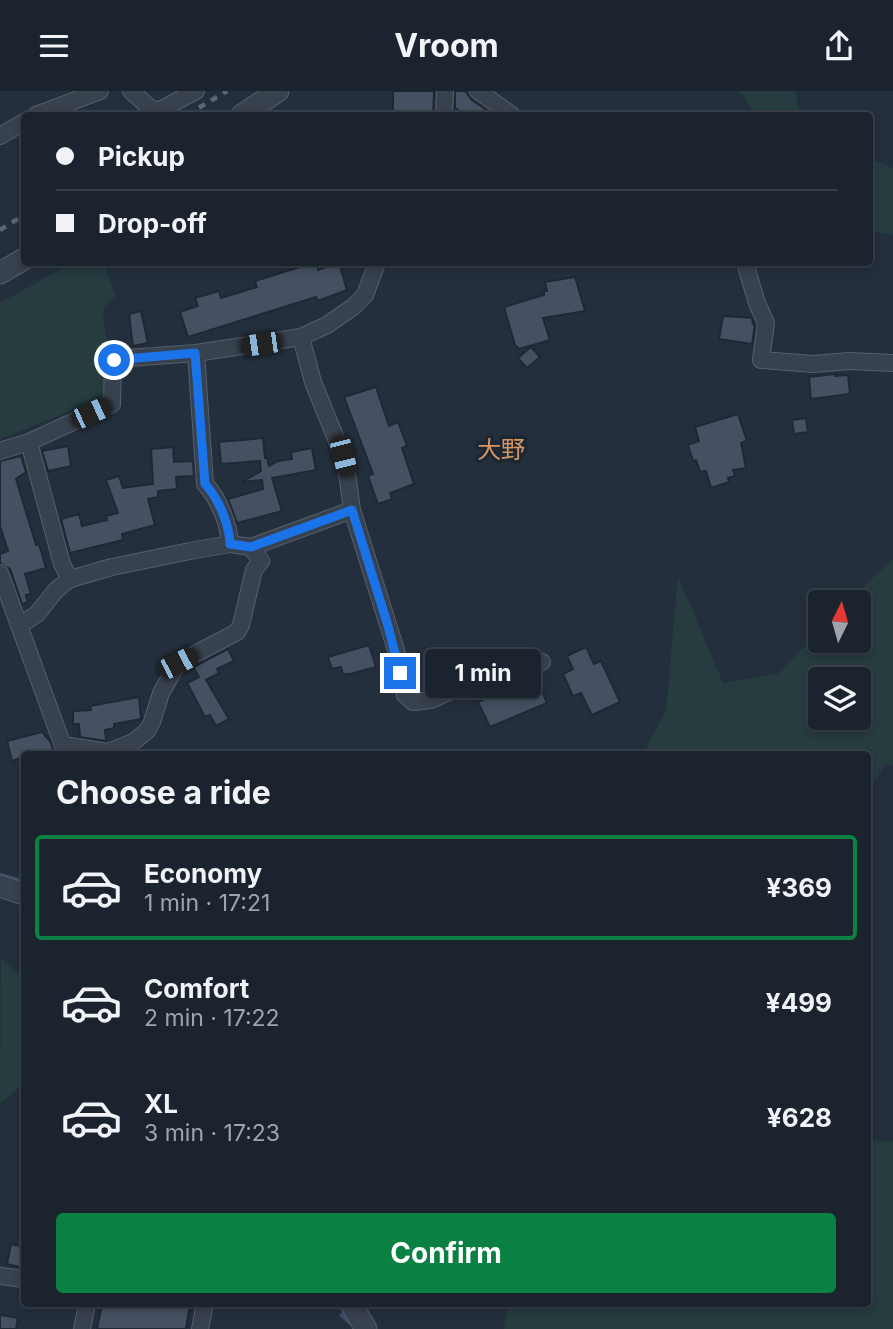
<!DOCTYPE html>
<html lang="en">
<head>
<meta charset="utf-8">
<style>
	body { margin:0; font-family:Inter,"Noto Sans JP",sans-serif; background:#242b36; color:#f1f3f6; height:100vh; display:flex; flex-direction:column; font-size:26px; white-space:nowrap }
	* { box-sizing:border-box; margin:0 }
	p { font-size:23px; color:#a0a4aa }
	.icon { flex:none; width:38px; height:38px; fill:none; stroke:currentColor; stroke-width:2; stroke-linecap:round; stroke-linejoin:round }
	.map { position:relative; flex:1; overflow:hidden }
	.sheet { position:absolute; left:21px; top:660px; width:850px; height:556px; display:flex; flex-direction:column; background:#1b232e; border-radius:7px; box-shadow:0 4px 10px #0003,0 0 0 2px #39404a }
	.sheet>* { flex:none }
	.guide { position:absolute; left:21px; top:21px; width:852px; height:154px; border-radius:7px; box-shadow:0 4px 10px #0003,0 0 0 2px #39404a; display:grid; align-content:center; height:154px; padding:0 35px; background:#1b232e }
	.needle { width:46px; rotate:5deg }
	.controls { position:absolute; left:808px; top:499px; display:grid; gap:14px }
	.controls a { display:grid; place-items:center; width:63px; height:63px; border-radius:7px; background:#1b232e; box-shadow:0 4px 10px #0003,0 0 0 2px #39404a; font-size:35px }
	.end { position:absolute; width:32px; height:32px; margin:-16px; border:9px solid #1a73e8; background:#fff; box-shadow:0 0 0 4px #fff }
	.from { border-radius:50% }
	.bubble { position:absolute; height:49px; border-radius:7px; background:#1b232e; box-shadow:0 4px 10px #0003,0 0 0 2px #39404a; font-size:23px; font-weight:700; line-height:49px; text-align:center }
	.car { position:absolute; width:21px; height:42px; margin:-21px -10px; border-radius:9px; box-shadow:0 0 5px 2px #0007; background:linear-gradient(#222 24%,#8ab4d8 0 40%,#222 0 76%,#8ab4d8 0 86%,#222 0) }
	.guide b { display:flex; align-items:center; gap:24px; height:66px; font-size:26px }
	.guide b+b { border-top:2px solid #39404a }
	.guide i { width:18px; height:18px; background:#f1f3f6 }
	ul { padding:0; list-style:none }
	li { display:flex; align-items:center; gap:21px; height:105px; margin:0 14px 10px; padding:0 21px; border:4px solid transparent; border-radius:7px }
	li div { flex:1 }
	li b { display:block; font-size:26px }
	li em { font-style:normal; font-weight:700 }
	li.active { border-color:#0b8043 }
	li>.icon { width:63px; height:63px; stroke-width:1.5 }
	h2 { padding:0 35px; font-size:32px; line-height:84px }
	.action { display:flex; gap:14px; margin-top:auto; padding:14px 35px }
	.action a { flex:1; height:80px; border-radius:7px; background:#0b8043; color:#fff; font-size:28px; font-weight:700; line-height:80px; text-align:center }
	header { display:flex; justify-content:space-between; align-items:center; height:91px; padding:0 35px; background:#1b232e; font-size:32px; font-weight:700 }
	.map>svg:first-child { display:block }
</style>
</head>
<body>
<header><svg class="icon" aria-label="menu" viewBox="0 0 24 24"><path d="M4 6h16M4 12h16M4 18h16"/></svg>Vroom<svg class="icon" aria-label="share" viewBox="0 0 24 24"><path d="M12 15V3M7 8l5-5 5 5M5 13v7h14v-7"/></svg></header>
<div class="map">
<svg width="893" height="1238" viewBox="0 0 893 1238">
	<rect width="100%" height="100%" fill="#242f3e"/>
	<!-- green -->
	<g fill="#263c3f" fill-rule="evenodd">
		<path d="M 739,0 L 795,0 L 800,24 L 757,24 Z"/>
		<path d="M 870,68 L 893,77 L 893,144 L 870,140 Z"/>
		<path d="M 72,172 L 104,172 L 115,205 L 103,218 C 105,246 113,282 101,308 L 0,348 L 0,212 Z"/>
		<path d="M 893,468 L 893,674 L 886,673 L 868,700 L 868,663 L 643,663 L 666,620 L 678,485 L 723,592 L 778,583 L 821,538 L 821,550 L 859,550 L 859,511 L 847,511 ZM 821,588 L 859,588 L 859,626 L 821,626 Z"/>
		<path d="M 1,868 L 24,887 L 24,992 L 0,1013 Z"/>
		<path d="M 868,1049 L 893,1051 L 893,1238 L 504,1238 L 507,1219 L 513,1213 L 868,1213 Z"/>
	</g>
	<g fill="none" stroke-linecap="round" stroke-linejoin="round">
		<!-- stream -->
		<g stroke="#394c67" stroke-width="4.5">
			<path d="M 0,784 L 24,791"/>
			<path d="M 334,1213 L 335,1214"/>
			<path d="M 342,1224 L 352,1233"/>
		</g>
	</g>
	<!-- building -->
	<g fill="#455162" stroke="#1f2835" stroke-width="2">
		<path d="M 393,0 L 434,0 L 433,24 L 393,24 Z"/>
		<path d="M 455,0 L 465,0 L 472,9 L 494,24 L 466,24 L 455,17 Z"/>
		<path d="M 300,172 L 317,172 L 318,179 L 339,172 L 347,199 L 318,210 L 316,206 L 188,246 L 180,221 L 198,215 L 195,207 L 219,200 L 221,207 L 257,196 L 255,190 L 300,176 Z"/>
		<path d="M 575,186 L 585,220 L 543,227 L 550,249 L 519,258 L 515,254 L 504,216 L 544,204 L 544,200 L 547,200 L 545,191 Z"/>
		<path d="M 141,220 L 148,252 L 133,255 L 129,223 Z"/>
		<path d="M 723,225 L 752,227 L 753,233 L 755,234 L 752,253 L 719,248 Z"/>
		<path d="M 531,256 L 540,266 L 527,277 L 518,267 Z"/>
		<path d="M 835,283 L 835,285 L 848,284 L 850,303 L 811,308 L 809,286 Z"/>
		<path d="M 376,296 L 389,335 L 398,331 L 407,355 L 402,357 L 414,393 L 390,402 L 392,408 L 378,413 L 368,385 L 373,383 L 344,306 Z"/>
		<path d="M 738,323 L 747,350 L 741,352 L 746,377 L 733,379 L 735,385 L 728,387 L 729,391 L 711,397 L 706,380 L 700,381 L 696,369 L 693,370 L 688,354 L 699,350 L 695,336 Z"/>
		<path d="M 806,327 L 808,341 L 794,343 L 792,329 Z"/>
		<path d="M 263,347 L 265,367 L 267,367 L 269,375 L 278,370 L 292,368 L 291,361 L 312,357 L 316,379 L 272,387 L 282,420 L 237,432 L 228,408 L 263,398 L 262,389 L 242,391 L 261,380 L 260,370 L 221,373 L 219,351 Z"/>
		<path d="M 68,355 L 71,375 L 48,380 L 42,360 Z"/>
		<path d="M 173,356 L 174,371 L 193,370 L 194,385 L 176,386 L 177,398 L 158,400 L 158,406 L 148,408 L 155,434 L 122,443 L 123,449 L 70,462 L 61,428 L 79,423 L 82,435 L 107,429 L 106,425 L 118,422 L 106,389 L 119,385 L 123,397 L 153,393 L 151,358 Z"/>
		<path d="M 21,365 L 26,381 L 16,388 L 36,454 L 39,453 L 46,477 L 25,483 L 31,503 L 26,504 L 28,511 L 22,513 L 10,478 L 0,472 L 0,463 L 8,460 L 0,435 L 0,370 Z"/>
		<path d="M 369,554 L 376,576 L 350,583 L 343,583 L 341,576 L 332,578 L 328,566 Z"/>
		<path d="M 586,556 L 594,573 L 601,570 L 620,611 L 592,624 L 581,602 L 573,605 L 563,583 L 573,578 L 567,565 Z"/>
		<path d="M 228,558 L 234,570 L 217,578 L 219,582 L 206,589 L 229,628 L 216,635 L 210,624 L 205,626 L 187,592 L 199,586 L 193,576 Z"/>
		<path d="M 513,595 L 515,600 L 522,597 L 526,605 L 541,598 L 547,612 L 490,636 L 478,611 Z"/>
		<path d="M 139,606 L 141,628 L 114,633 L 114,637 L 105,639 L 106,650 L 80,646 L 79,633 L 73,633 L 73,620 L 91,619 L 90,615 Z"/>
		<path d="M 42,641 L 50,650 L 54,660 L 43,663 L 24,663 L 24,666 L 12,670 L 7,650 Z"/>
		<path d="M 11,1153 L 24,1156 L 24,1177 L 7,1173 Z"/>
		<path d="M 102,1213 L 190,1213 L 186,1238 L 97,1238 Z"/>
		<path d="M 0,1224 L 18,1227 L 16,1238 L 0,1238 Z"/>
	</g>
	<g fill="none" stroke-linecap="round" stroke-linejoin="round">
		<!-- minor casing -->
		<g stroke="#565f6c" stroke-width="18">
			<g id="minor">
				<path d="M 131,0 L 149,16 L 158,20 L 196,0"/>
				<path d="M 478,0 L 512,24"/>
				<path d="M 36,24 L 100,0"/>
				<path d="M 444,24 L 445,0"/>
				<path d="M 0,45 L 24,31"/>
				<path d="M 745,172 L 757,212 L 766,232 L 761,269 L 813,273 L 849,270 L 893,272"/>
				<path d="M 301,246 L 313,291 L 343,365 L 348,389 L 352,419 L 396,559 L 405,604 L 413,611 L 431,609 L 451,600 L 542,571"/>
				<path d="M 196,262 L 205,393 C 219,408 229,433 230,453"/>
				<path d="M 29,351 L 62,473 L 70,488"/>
				<path d="M 0,360 L 29,351 L 112,313 L 113,271 L 116,268 L 196,262 L 301,246 L 327,234 L 353,216 L 365,204 L 377,172"/>
				<path d="M 0,482 L 66,663"/>
				<path d="M 20,534 L 37,523 L 56,499 L 70,488 L 112,476 L 190,460 L 230,453 L 251,456 L 352,419"/>
				<path d="M 63,654 L 108,661 L 133,651 L 147,640 L 152,631 L 161,602 L 178,572 L 237,541 L 241,534 L 254,479 L 261,470 L 251,456"/>
				<path d="M 0,1185 L 24,1188"/>
				<path d="M 82,1238 L 87,1213"/>
				<path d="M 200,1238 L 205,1213"/>
			</g>
		</g>
		<!-- tertiary casing -->
		<g stroke="#565f6c" stroke-width="23">
			<g id="tertiary">
				<path d="M 242,24 L 278,0"/>
				<path d="M 0,182 L 24,168"/>
				<path d="M 0,795 L 24,803"/>
				<path d="M 351,1213 L 366,1238"/>
			</g>
		</g>
		<!-- minor -->
		<use href="#minor" stroke="#38414e" stroke-width="16"/>
		<!-- tertiary -->
		<use href="#tertiary" stroke="#38414e" stroke-width="21"/>
		<!-- rail -->
		<g stroke="#5a6575" stroke-width="4.5" stroke-dasharray="7 7" stroke-linecap="butt">
			<path d="M 187,24 L 227,0"/>
			<path d="M 0,139 L 24,124"/>
		</g>
	</g>
	<g fill="none" stroke-linecap="round" stroke-linejoin="round">
		<!-- route -->
		<path stroke="#1a73e8" stroke-width="9" d="M 114,269 L 195,262 L 205,393 C 219,408 229,433 230,453 L 251,456 L 352,419 L 388,535 L 400,582"/>
	</g>
	<g text-anchor="middle" dominant-baseline="central" stroke-width="7" stroke-linejoin="round" paint-order="stroke">
		<!-- neighbourhood labels -->
		<g font-size="24" fill="#d59563" stroke="#1d2633">
			<text x="501" y="358">大野</text>
		</g>
	</g>
</svg>
<div class="controls">
<a><svg class="needle" viewBox="-14 -14 28 28"><path d="M0-13l5 13h-10z" fill="#e53935"/><path d="M0 13l5-13h-10z" fill="#a0a4aa"/></svg></a>
<a><svg class="icon" aria-label="layers" viewBox="0 0 24 24"><path d="M12 4l9 5-9 5-9-5zM3 14l9 5 9-5"/></svg></a>
</div>
<i class="end from" style="left:114px;top:269px"></i>
<i class="end" style="left:400px;top:582px"></i>
<div class="bubble" style="left:425px;top:558px;width:116px">1 min</div>
<i class="car" style="left:261px;top:253px;rotate:262deg"></i>
<i class="car" style="left:91px;top:322px;rotate:65deg"></i>
<i class="car" style="left:343px;top:365px;rotate:166deg"></i>
<i class="car" style="left:178px;top:572px;rotate:63deg"></i>
<div class="guide">
<b><i class="from"></i>Pickup</b>
<b><i></i>Drop-off</b>
</div>
<section class="sheet">
<h2>Choose a ride</h2>
<ul>
<li class="active"><svg class="icon" aria-label="car" viewBox="0 0 24 24"><path d="M5 17H2v-5l4-1 3-4h7l3 4 3 1v5h-3M9 17h6M6 11h13"/><circle cx="7" cy="17" r="2"/><circle cx="17" cy="17" r="2"/></svg><div><b>Economy</b><p>1 min · 17:21</p></div><em>¥369</em></li>
<li><svg class="icon" aria-label="car" viewBox="0 0 24 24"><path d="M5 17H2v-5l4-1 3-4h7l3 4 3 1v5h-3M9 17h6M6 11h13"/><circle cx="7" cy="17" r="2"/><circle cx="17" cy="17" r="2"/></svg><div><b>Comfort</b><p>2 min · 17:22</p></div><em>¥499</em></li>
<li><svg class="icon" aria-label="car" viewBox="0 0 24 24"><path d="M5 17H2v-5l4-1 3-4h7l3 4 3 1v5h-3M9 17h6M6 11h13"/><circle cx="7" cy="17" r="2"/><circle cx="17" cy="17" r="2"/></svg><div><b>XL</b><p>3 min · 17:23</p></div><em>¥628</em></li>
</ul>
<div class="action"><a>Confirm</a></div>
</section>
</div>
</body>
</html>
